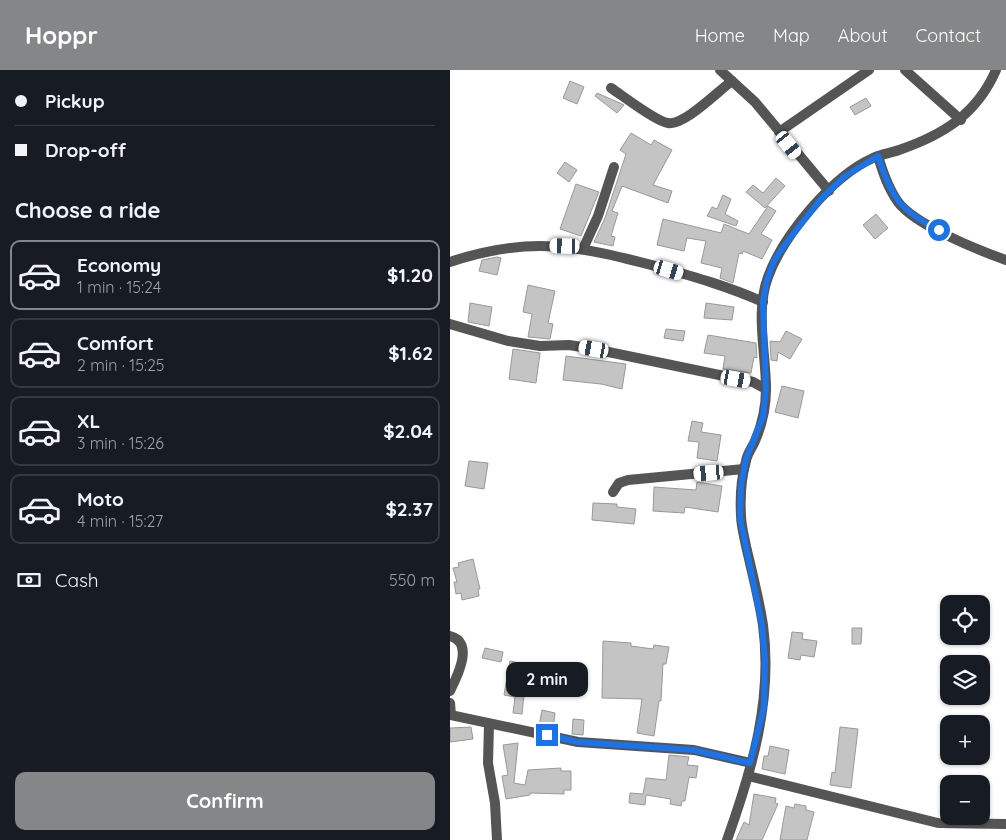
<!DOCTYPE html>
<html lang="en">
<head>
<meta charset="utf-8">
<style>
	body { margin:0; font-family:Quicksand,sans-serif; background:#242831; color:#f1f3f6; height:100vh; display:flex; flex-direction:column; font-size:19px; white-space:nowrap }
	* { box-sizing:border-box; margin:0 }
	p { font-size:16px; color:#9ea1a6 }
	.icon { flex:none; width:28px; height:28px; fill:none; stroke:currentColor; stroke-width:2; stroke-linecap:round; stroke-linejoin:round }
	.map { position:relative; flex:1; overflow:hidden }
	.panel { display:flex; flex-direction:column; background:#171b24; width:450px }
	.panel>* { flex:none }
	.top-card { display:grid; align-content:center; height:110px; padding:0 15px; background:#171b24 }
	.buttons { position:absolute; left:490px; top:525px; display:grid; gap:10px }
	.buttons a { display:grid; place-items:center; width:50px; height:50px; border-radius:10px; background:#171b24; box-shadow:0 1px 4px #0004; font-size:25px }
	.end { position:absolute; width:22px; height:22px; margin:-11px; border:6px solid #1a73e8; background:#fff; box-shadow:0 0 0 2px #fff }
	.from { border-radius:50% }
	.bubble { position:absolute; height:35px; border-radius:10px; background:#171b24; box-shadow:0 1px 4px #0004; font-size:16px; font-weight:700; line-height:35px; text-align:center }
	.car { position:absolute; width:15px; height:30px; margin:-15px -8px; border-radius:6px; box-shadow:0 0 4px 1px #0007; background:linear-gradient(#fff 24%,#345 0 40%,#fff 0 76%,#345 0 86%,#fff 0) }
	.top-card b { display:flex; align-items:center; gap:18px; height:48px; font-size:19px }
	.top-card b+b { border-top:1px solid #363941 }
	.top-card i { width:12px; height:12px; background:#f1f3f6 }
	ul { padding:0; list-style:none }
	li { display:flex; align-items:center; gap:15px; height:70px; margin:0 10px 8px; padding:0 5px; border:2px solid #363941; border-radius:10px }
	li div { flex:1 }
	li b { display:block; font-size:19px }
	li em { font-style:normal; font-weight:700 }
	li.on { border-color:#858687 }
	li>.icon { width:45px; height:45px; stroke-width:1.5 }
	h2 { padding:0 15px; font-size:22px; line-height:60px }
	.pay { display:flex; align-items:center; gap:12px; height:55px; padding:0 15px; font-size:19px }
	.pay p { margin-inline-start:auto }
	.button { display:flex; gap:10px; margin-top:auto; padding:10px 15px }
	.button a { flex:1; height:58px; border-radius:10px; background:#858687; color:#fff; font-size:20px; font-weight:700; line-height:58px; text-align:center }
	header { display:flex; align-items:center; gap:30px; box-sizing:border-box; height:70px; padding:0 25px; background:#858687; color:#fff }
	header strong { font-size:24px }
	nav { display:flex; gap:28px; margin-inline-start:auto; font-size:18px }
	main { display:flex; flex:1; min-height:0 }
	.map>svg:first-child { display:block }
</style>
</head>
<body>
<header>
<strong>Hoppr</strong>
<nav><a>Home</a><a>Map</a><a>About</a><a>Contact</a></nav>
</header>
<main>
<section class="panel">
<div class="top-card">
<b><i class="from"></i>Pickup</b>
<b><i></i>Drop-off</b>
</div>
<h2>Choose a ride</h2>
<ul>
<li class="on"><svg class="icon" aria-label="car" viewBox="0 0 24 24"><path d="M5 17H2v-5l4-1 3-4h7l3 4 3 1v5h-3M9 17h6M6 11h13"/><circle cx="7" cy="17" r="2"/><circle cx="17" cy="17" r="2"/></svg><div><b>Economy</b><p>1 min · 15:24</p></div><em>$1.20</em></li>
<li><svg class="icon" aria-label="car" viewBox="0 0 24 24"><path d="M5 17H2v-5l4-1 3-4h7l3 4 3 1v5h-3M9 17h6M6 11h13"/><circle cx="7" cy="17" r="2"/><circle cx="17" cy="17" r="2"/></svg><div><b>Comfort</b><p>2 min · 15:25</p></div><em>$1.62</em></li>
<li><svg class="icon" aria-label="car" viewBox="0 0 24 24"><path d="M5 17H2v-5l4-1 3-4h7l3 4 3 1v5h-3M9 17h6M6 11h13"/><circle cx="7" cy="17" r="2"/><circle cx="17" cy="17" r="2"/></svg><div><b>XL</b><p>3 min · 15:26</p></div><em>$2.04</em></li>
<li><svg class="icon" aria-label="car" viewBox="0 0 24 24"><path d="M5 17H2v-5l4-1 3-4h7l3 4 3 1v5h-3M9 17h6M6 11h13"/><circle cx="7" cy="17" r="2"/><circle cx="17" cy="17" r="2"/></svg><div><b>Moto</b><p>4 min · 15:27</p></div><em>$2.37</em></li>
</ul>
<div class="pay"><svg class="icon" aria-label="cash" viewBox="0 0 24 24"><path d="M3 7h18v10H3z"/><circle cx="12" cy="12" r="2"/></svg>Cash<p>550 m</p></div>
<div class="button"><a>Confirm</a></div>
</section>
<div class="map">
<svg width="556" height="770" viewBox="0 0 556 770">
	<rect width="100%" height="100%" fill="#fff"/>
	<!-- building -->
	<g fill="#c4c4c4" stroke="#999">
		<path d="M 120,11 L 134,17 L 127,34 L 113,28 Z"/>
		<path d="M 147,23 L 172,34 L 174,35 L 167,43 L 145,26 Z"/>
		<path d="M 416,28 L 421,36 L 405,45 L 400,37 Z"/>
		<path d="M 181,63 L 201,75 L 204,70 L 222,80 L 203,115 L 222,121 L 218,133 L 172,116 L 162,141 L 168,143 L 161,166 L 165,167 L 163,176 L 144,172 L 155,148 L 176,84 L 170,80 Z"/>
		<path d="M 115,92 L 127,100 L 119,112 L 107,103 Z"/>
		<path d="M 326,108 L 335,116 L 315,138 L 296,122 L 303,115 L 313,123 Z"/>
		<path d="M 126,114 L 149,122 L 131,166 L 110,159 Z"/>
		<path d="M 273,125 L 281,129 L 275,144 L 288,151 L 286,156 L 257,146 L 262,137 L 267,139 Z"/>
		<path d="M 318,136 L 326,141 L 311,164 L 322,170 L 312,189 L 293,181 L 292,184 L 289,183 L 283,213 L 270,208 L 272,198 L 251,193 L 256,171 L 237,168 L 234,181 L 207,175 L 213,149 L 271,163 L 274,154 L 299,164 Z"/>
		<path d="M 426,144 L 438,158 L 425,169 L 413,155 Z"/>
		<path d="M 47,187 L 51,188 L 47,205 L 29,201 L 32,190 Z"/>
		<path d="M 78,215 L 105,221 L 98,253 L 103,254 L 100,269 L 78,267 L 82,244 L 73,242 Z"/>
		<path d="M 20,233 L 42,237 L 39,256 L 18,252 Z"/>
		<path d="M 256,233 L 284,237 L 282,250 L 254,248 Z"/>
		<path d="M 216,259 L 235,261 L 233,271 L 214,268 Z"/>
		<path d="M 336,261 L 352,269 L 340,289 L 328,282 L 327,291 L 321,290 L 320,271 L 330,272 Z"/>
		<path d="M 258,265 L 306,273 L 307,288 L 304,287 L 301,303 L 273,299 L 275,286 L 254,283 Z"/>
		<path d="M 63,279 L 90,283 L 86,313 L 59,309 Z"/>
		<path d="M 116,286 L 176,294 L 172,319 L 151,314 L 113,310 Z"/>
		<path d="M 332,316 L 354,321 L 348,348 L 325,342 Z"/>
		<path d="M 242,351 L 253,353 L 251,362 L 271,365 L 267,391 L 247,388 L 249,372 L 238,371 Z"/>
		<path d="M 19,391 L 38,393 L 34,419 L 15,416 Z"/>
		<path d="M 247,412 L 272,416 L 268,442 L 235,437 L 234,443 L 203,441 L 204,417 L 246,420 Z"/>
		<path d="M 143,433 L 167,434 L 167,437 L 186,439 L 184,454 L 142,450 Z"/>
		<path d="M 23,489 L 30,519 L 28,519 L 29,526 L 12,530 L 11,523 L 6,524 L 4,512 L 7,512 L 3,498 L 9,497 L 8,493 Z"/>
		<path d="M 402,558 L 412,558 L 411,574 L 402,574 Z"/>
		<path d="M 342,562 L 353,563 L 352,569 L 367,571 L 364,587 L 351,585 L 350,590 L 338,588 Z"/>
		<path d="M 153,571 L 181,573 L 181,576 L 203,579 L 204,575 L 219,577 L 216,594 L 213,594 L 211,631 L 209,631 L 204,666 L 187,663 L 192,629 L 152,628 Z"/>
		<path d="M 35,578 L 53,582 L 51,592 L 32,588 Z"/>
		<path d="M 60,591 L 74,594 L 69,625 L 74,625 L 72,644 L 63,643 L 65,627 L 54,625 Z"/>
		<path d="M 92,640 L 105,643 L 103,659 L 89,656 Z"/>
		<path d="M 123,649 L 134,650 L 133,665 L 122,664 Z"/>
		<path d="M 21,657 L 23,669 L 0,672 L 0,658 Z"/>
		<path d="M 390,657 L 408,659 L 401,718 L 380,715 L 382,702 L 385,703 Z"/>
		<path d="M 68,673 L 64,713 L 75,715 L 78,700 L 111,698 L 111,701 L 121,701 L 121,720 L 114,720 L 114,724 L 80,723 L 80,725 L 56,729 L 52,706 L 58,705 L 53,675 Z"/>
		<path d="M 320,676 L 339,680 L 335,704 L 312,699 L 314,686 L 318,686 Z"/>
		<path d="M 219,685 L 239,687 L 237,695 L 248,696 L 246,708 L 239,707 L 235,731 L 232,731 L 231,736 L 220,734 L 221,729 L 196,725 L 195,735 L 179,733 L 180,723 L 193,724 L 196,708 L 216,710 Z"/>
		<path d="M 304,724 L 326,728 L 325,733 L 328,734 L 312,770 L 286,770 L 294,752 L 299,755 Z"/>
		<path d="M 345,734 L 356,736 L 356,740 L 364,742 L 357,770 L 330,770 L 336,736 L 344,738 Z"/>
	</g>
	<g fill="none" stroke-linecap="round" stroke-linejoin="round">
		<!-- minor -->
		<g stroke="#555" stroke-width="10">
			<path d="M 270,0 L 305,32 L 379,121"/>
			<path d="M 455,0 L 511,50"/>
			<path d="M 161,18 C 173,26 207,52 218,53 C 234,56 268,21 282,11"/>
			<path d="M 329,62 L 419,0"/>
			<path d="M 428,86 C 433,103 438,118 448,132 C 465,155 528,180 556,190"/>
			<path d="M 133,179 L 148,146 L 164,97"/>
			<path d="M 0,192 C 80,165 130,176 209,197 C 245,207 280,217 313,232"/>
			<path d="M 0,254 L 58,271 L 90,276 L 119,275 L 144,279 L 303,312 L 316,319"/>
			<path d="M 163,422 L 169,413 L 178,410 L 294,399"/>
			<path d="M 0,566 C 25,572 7,607 0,621"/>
			<path d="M 0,633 L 1,645"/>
			<path d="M 0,645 L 128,672 L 244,680 L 301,693"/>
			<path d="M 39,654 L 38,693 L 45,733 L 47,770"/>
			<path d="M 298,706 L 488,753 L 556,754"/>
			<path d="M 277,770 C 302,700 323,630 313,555 C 309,529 302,502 296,476 C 294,466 291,455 291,445 C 290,427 291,409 296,391 C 297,384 302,378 305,371 C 312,355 316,336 316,319 C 316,283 305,242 318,207 C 333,166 382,106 423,88 C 431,84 441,83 449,80 C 493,65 527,44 546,0"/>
		</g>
	</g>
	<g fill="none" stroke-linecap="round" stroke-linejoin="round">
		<!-- route -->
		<path stroke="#1a73e8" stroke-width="6" d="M 97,665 L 128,672 L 244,680 L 300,693 L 314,637 L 315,590 L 312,555 L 290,448 L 291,416 L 296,389 L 313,347 L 316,319 L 313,232 L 317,210 L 324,191 L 334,176 L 370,130 L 394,107 L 428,86 C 441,127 450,141 489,160"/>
	</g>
</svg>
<div class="buttons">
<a><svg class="icon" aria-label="locate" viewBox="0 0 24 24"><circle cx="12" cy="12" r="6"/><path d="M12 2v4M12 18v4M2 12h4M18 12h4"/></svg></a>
<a><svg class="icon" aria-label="layers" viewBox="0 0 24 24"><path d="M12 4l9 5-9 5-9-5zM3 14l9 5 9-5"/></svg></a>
<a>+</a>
<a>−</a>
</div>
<i class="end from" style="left:489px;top:160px"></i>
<i class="end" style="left:97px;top:665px"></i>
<div class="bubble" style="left:56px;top:592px;width:82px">2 min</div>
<i class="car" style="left:339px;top:75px;rotate:141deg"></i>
<i class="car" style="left:115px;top:176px;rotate:271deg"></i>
<i class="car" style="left:219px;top:200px;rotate:107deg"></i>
<i class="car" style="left:144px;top:279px;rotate:280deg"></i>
<i class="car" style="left:286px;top:309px;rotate:100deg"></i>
<i class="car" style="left:259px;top:403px;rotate:265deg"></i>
</div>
</main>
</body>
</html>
